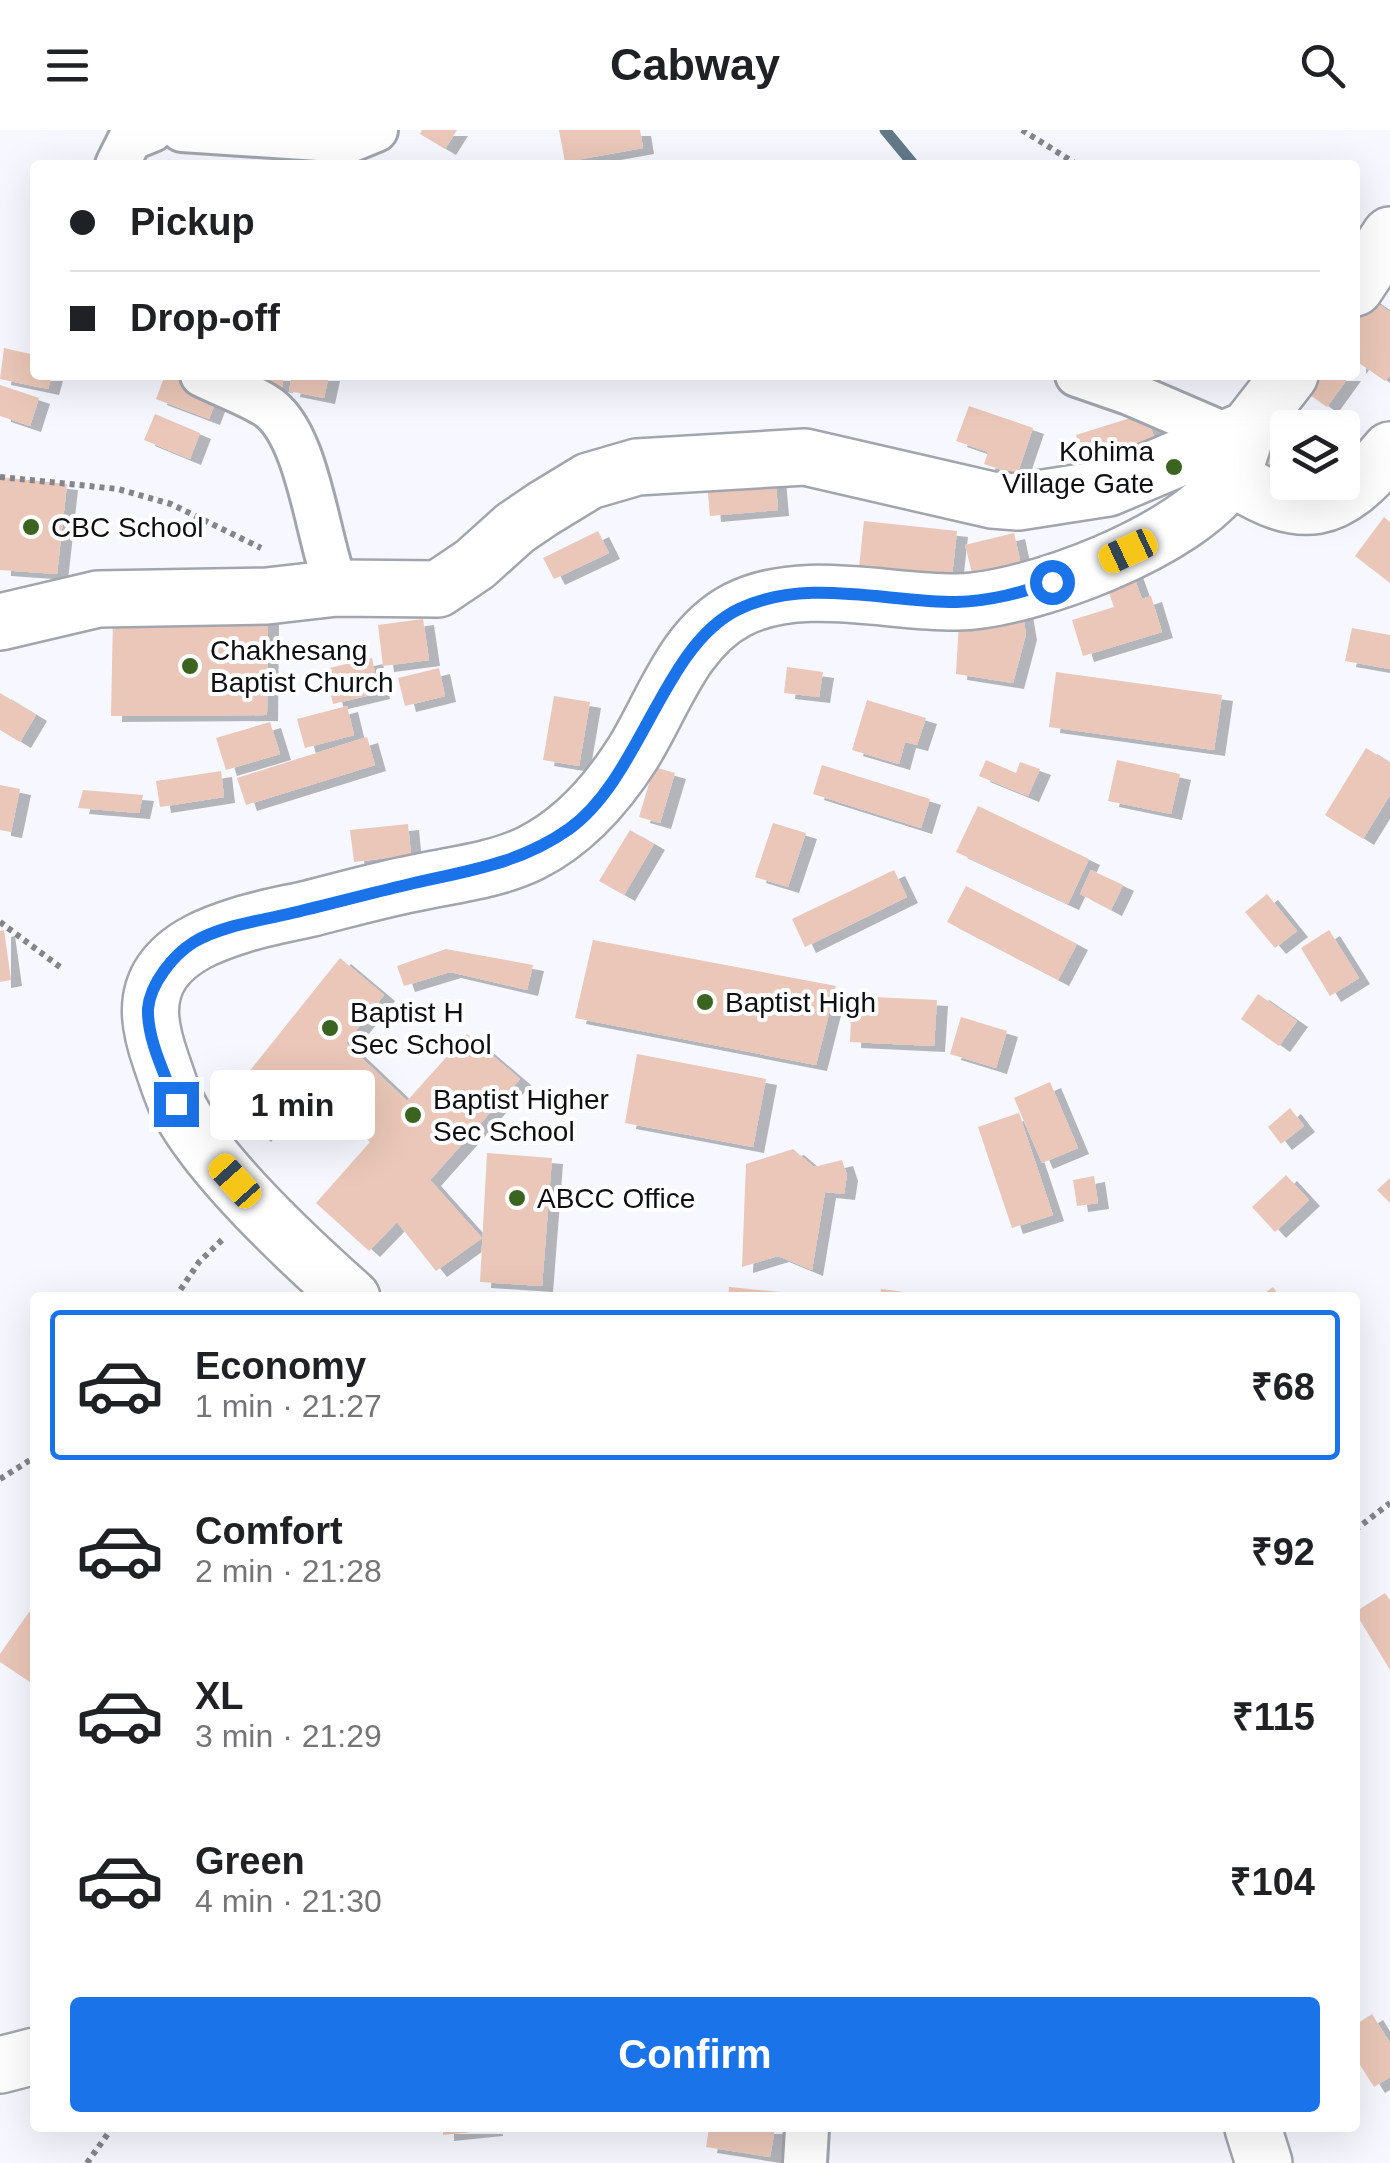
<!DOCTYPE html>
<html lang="en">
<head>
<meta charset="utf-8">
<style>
	body { margin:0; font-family:Helvetica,sans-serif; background:#f6f6f6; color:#202124; height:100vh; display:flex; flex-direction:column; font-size:38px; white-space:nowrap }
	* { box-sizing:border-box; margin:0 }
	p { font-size:32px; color:#757577 }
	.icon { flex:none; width:55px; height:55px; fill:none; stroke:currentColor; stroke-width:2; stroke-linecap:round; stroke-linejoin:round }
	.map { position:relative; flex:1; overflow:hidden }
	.drawer { position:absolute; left:30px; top:1162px; width:1330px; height:840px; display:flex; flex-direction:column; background:#fff; border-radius:10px; box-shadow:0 10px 40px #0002 }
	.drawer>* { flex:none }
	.banner { position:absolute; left:30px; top:30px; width:1330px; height:220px; border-radius:10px; box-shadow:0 10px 40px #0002; display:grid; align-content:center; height:220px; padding:0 40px; background:#fff }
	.buttons { position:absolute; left:1270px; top:280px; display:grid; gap:20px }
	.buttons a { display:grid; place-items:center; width:90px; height:90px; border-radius:10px; background:#fff; box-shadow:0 10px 40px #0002; font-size:50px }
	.end { position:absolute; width:45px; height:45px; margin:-22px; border:12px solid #1a73e8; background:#fff; box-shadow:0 0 0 5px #fff }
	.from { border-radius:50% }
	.bubble { position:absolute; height:70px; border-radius:10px; background:#fff; box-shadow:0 10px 40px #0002; font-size:32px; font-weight:700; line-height:70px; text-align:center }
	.car { position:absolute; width:30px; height:60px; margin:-30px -15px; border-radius:12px; box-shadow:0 0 8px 2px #0007; background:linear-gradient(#f5c518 24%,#345 0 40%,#f5c518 0 76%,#345 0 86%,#f5c518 0) }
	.banner b { display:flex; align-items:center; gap:35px; height:95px; font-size:38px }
	.banner b+b { border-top:2px solid #e0e0e0 }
	.banner i { width:25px; height:25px; background:#202124 }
	ul { padding:18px 0 0; list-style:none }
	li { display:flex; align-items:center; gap:30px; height:150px; margin:0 20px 15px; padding:0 20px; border:5px solid transparent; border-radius:10px }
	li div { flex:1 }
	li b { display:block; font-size:38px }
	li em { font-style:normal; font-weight:700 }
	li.selected { border-color:#1a73e8 }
	li>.icon { width:90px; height:90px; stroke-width:1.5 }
	.action { display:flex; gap:20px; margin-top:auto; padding:20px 40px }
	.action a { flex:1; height:115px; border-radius:10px; background:#1a73e8; color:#fff; font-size:40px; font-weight:700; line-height:115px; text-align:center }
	header { display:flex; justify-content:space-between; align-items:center; height:130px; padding:0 40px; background:#fff; font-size:45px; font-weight:700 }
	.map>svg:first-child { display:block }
</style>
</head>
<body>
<header><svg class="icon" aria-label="menu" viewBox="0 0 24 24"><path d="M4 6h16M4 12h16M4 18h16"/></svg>Cabway<svg class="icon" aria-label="search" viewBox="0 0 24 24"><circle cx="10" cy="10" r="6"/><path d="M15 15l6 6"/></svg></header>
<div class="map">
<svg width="1390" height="2033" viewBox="0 0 1390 2033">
	<defs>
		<filter id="shadow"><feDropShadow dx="11" dy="6" stdDeviation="0" flood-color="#0004"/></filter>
	</defs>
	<rect width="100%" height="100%" fill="#f6f7ff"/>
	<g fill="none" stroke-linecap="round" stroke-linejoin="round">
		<!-- stream -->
		<path stroke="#627987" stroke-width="11" d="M 885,0 L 914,35"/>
	</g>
	<!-- building -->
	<g fill="#eac7b8" filter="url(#shadow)">
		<path d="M 422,0 L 457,0 L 445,19 L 420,4 Z"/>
		<path d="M 559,0 L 640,0 L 643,18 L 565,32 Z"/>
		<path d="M 1366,165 L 1390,182 L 1390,245 L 1385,251 L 1359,233 L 1355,238 L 1355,181 Z"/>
		<path d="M 4,218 L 35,225 L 35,245 L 52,245 L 48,259 L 0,249 Z"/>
		<path d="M 165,245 L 219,263 L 209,289 L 156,269 Z"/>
		<path d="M 249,245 L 284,245 L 282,257 L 248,251 Z"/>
		<path d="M 292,245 L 329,245 L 324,268 L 289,261 Z"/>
		<path d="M 1310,245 L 1350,245 L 1327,277 L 1300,258 Z"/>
		<path d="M 0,255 L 39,268 L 30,296 L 0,286 Z"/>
		<path d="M 969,276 L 1033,298 L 1017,345 L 984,334 L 988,322 L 956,311 Z"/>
		<path d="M 1146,283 L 1157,316 L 1087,339 L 1076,305 Z"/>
		<path d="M 155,284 L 200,303 L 190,329 L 144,310 Z"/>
		<path d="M 1276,293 L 1288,299 L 1288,352 L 1247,351 Z"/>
		<path d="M 775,345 L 778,380 L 710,386 L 707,351 Z"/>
		<path d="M 0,347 L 67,354 L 57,444 L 0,440 Z"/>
		<path d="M 1384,387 L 1390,392 L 1390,453 L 1355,426 Z"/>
		<path d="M 864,391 L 957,401 L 952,446 L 859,437 Z"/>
		<path d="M 598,401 L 609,423 L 554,449 L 543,428 Z"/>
		<path d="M 1014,403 L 1021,435 L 973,447 L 965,415 Z"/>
		<path d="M 1130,436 L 1142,469 L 1151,466 L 1162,502 L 1083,526 L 1072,490 L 1114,477 L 1103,446 Z"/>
		<path d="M 1021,475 L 1026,504 L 1013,553 L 956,544 L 959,491 Z"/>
		<path d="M 268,484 L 267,585 L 111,586 L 113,487 Z"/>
		<path d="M 423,489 L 429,530 L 383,536 L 378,495 Z"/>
		<path d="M 1352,498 L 1390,505 L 1390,539 L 1345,531 Z"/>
		<path d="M 372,528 L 379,563 L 333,574 L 325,539 Z"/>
		<path d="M 787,537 L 823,542 L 819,567 L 784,563 Z"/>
		<path d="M 439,538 L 445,566 L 405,576 L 398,548 Z"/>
		<path d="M 1056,542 L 1222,565 L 1214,620 L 1049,597 Z"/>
		<path d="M 0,563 L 36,585 L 20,612 L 0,600 Z"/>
		<path d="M 554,566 L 590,572 L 579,636 L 543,630 Z"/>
		<path d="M 867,570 L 926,588 L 917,615 L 905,612 L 899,634 L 852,620 Z"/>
		<path d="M 347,576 L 354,605 L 305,618 L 297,589 Z"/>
		<path d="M 270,592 L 280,624 L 226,640 L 216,608 Z"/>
		<path d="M 367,607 L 375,635 L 246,675 L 237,648 Z"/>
		<path d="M 1366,618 L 1390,633 L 1390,665 L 1363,709 L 1325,685 Z"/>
		<path d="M 986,630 L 1016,643 L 1020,632 L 1040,639 L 1028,666 L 979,646 Z"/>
		<path d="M 1117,630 L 1180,644 L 1171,684 L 1108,671 Z"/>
		<path d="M 822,635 L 930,669 L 921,698 L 813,664 Z"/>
		<path d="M 654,637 L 675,643 L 660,693 L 639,687 Z"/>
		<path d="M 221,641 L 224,667 L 160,677 L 156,651 Z"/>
		<path d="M 0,655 L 20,659 L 11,702 L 0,700 Z"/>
		<path d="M 83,660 L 143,665 L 139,683 L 78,678 Z"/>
		<path d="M 978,676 L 1089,729 L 1068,774 L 956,722 Z"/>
		<path d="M 773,693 L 806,703 L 788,757 L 755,747 Z"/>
		<path d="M 408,694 L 411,725 L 354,732 L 350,700 Z"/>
		<path d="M 630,700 L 654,714 L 624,765 L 599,751 Z"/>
		<path d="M 894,740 L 907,767 L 805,817 L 792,789 Z"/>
		<path d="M 1091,740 L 1123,755 L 1111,780 L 1080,764 Z"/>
		<path d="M 966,756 L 1077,814 L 1058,850 L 947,792 Z"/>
		<path d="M 1267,764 L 1297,801 L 1275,818 L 1245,782 Z"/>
		<path d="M 4,800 L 11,850 L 0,852 L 0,801 Z"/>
		<path d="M 1329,800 L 1359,848 L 1330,866 L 1301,818 Z"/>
		<path d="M 593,810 L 836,856 L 816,935 L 575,888 Z"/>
		<path d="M 446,819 L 533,835 L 527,860 L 450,842 L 404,856 L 397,836 Z"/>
		<path d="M 340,828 L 384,865 L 346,913 L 407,971 L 467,904 L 520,949 L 430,1050 L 482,1108 L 436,1141 L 397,1092 L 369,1121 L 316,1073 L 370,1012 L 327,975 L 310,995 L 287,974 L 260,1006 L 224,973 Z"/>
		<path d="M 1258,864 L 1297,891 L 1279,916 L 1241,889 Z"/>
		<path d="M 852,866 L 937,870 L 934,916 L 850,912 Z"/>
		<path d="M 961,887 L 1007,901 L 996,938 L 950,924 Z"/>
		<path d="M 637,924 L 766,949 L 753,1017 L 625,993 Z"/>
		<path d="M 1050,952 L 1078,1018 L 1042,1033 L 1014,968 Z"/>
		<path d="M 1290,978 L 1304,996 L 1281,1014 L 1268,997 Z"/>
		<path d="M 1019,983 L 1053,1085 L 1012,1098 L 978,997 Z"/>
		<path d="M 793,1019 L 814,1037 L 842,1030 L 847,1045 L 844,1064 L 825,1062 L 812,1140 L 778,1126 L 742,1137 L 746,1034 Z"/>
		<path d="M 487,1023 L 552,1028 L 542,1156 L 480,1152 Z"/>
		<path d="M 1286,1045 L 1309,1070 L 1275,1102 L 1252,1077 Z"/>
		<path d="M 1094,1046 L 1098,1073 L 1077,1076 L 1073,1050 Z"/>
		<path d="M 1390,1048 L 1390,1073 L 1377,1060 Z"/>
		<path d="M 729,1157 L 800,1164 L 799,1168 L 728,1168 Z"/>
		<path d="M 1273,1157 L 1281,1168 L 1258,1168 Z"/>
		<path d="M 881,1159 L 913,1163 L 912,1168 L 880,1168 Z"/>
		<path d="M 1385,1463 L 1390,1470 L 1390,1540 L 1355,1482 Z"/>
		<path d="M 29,1482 L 35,1485 L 35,1545 L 30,1552 L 0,1532 L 0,1524 Z"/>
		<path d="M 1372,1884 L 1390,1913 L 1390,1947 L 1374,1957 L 1355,1927 L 1355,1895 Z"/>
		<path d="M 443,1998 L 492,1998 L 492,2000 L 443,2005 Z"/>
		<path d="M 709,1998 L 775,1998 L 770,2027 L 706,2017 Z"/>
	</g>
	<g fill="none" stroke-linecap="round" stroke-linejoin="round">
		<!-- street casing -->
		<g stroke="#a3a5ae" stroke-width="48">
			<g id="street">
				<path d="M 182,0 L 349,11 L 376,0"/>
				<path d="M 117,35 L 130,9 L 152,0"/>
				<path d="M 202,245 C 222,255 245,263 265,275 C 309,301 317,410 337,458"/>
				<path d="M 1077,245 L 1129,263 L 1229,306"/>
				<path d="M 805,2033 L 807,1998"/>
			</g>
		</g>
		<!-- secondary casing -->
		<g stroke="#a3a5ae" stroke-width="60">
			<g id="secondary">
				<path d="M 1230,346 C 1303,394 1336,385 1390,320"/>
				<path d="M 352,1168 C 299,1121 206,1035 176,972 C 170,959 166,945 161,931 C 151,902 143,870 162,842 C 180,816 212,804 241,795 C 263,788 286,784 308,779 C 344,770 379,760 415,753 C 453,745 497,740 531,723 C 575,701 607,664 633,623 C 663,575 683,508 737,480 C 801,447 889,473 957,472 C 1029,471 1191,410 1230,347 C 1238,334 1242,314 1248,299"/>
				<path d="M 0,1935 L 35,1926"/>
				<path d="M 1253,1998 L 1264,2033"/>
			</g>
		</g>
		<!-- highway casing -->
		<g stroke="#a3a5ae" stroke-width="60">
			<g id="highway">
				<path d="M 1355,158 L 1390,105"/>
				<path d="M 0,492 L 98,469 L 267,466 L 337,458 L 438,459 L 475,434 L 515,398 L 543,379 L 589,351 L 637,337 L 805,327 L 992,370 L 1018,372 L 1108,358 L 1248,299 L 1290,245"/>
			</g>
		</g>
		<!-- path -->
		<g stroke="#84858a" stroke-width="6" stroke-dasharray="5 5" stroke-linecap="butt">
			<path d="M 1022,0 L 1078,35"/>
			<path d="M 0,347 L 118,359 L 171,374 L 261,418"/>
			<path d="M 0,792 L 64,840"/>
			<path d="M 175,1168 L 199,1132 L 225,1107"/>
			<path d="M 0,1349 L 35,1327"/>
			<path d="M 1355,1400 L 1390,1373"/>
			<path d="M 87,2033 L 112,1998"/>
		</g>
		<!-- street -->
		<use href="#street" stroke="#fff" stroke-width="42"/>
		<!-- secondary -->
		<use href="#secondary" stroke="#fff" stroke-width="55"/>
		<!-- highway -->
		<use href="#highway" stroke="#fff" stroke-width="55"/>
	</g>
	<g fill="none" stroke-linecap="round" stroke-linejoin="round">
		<!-- route -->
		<path stroke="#1a73e8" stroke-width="12" d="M 176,974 C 166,946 147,910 148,879 C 150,854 173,825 194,812 C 221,796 258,791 288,784 C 327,775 367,764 406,755 C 465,741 518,735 569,699 C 642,646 663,515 739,479 C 806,447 885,472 956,472 C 991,471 1020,463 1052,452"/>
	</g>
	<!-- markers -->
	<g fill="#3b6421" stroke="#fff" stroke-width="4">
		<circle cx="1174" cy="337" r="10"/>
		<circle cx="31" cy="397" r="10"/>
		<circle cx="190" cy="536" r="10"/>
		<circle cx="705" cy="872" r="10"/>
		<circle cx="330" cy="898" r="10"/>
		<circle cx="413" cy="985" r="10"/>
		<circle cx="517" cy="1068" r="10"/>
	</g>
	<g text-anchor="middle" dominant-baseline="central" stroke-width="8" stroke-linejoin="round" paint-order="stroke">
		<!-- poi labels -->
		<g font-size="28" fill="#0e0f12" stroke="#fff" text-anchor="start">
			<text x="1154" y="321" text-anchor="end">Kohima<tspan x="1154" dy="32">Village Gate</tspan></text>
			<text x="51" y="397">CBC School</text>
			<text x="210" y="520">Chakhesang<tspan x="210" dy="32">Baptist Church</tspan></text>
			<text x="725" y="872">Baptist High</text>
			<text x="350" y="882">Baptist H<tspan x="350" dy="32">Sec School</tspan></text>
			<text x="433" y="969">Baptist Higher<tspan x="433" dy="32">Sec School</tspan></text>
			<text x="537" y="1068">ABCC Office</text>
		</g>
	</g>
</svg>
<div class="buttons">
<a><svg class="icon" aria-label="layers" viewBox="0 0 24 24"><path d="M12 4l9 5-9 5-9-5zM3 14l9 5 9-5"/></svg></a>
</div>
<i class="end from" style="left:1052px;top:452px"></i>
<i class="end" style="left:176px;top:974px"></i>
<div class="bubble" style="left:210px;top:940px;width:165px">1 min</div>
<i class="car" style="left:1128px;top:421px;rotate:245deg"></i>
<i class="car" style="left:235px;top:1051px;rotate:318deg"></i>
<div class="banner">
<b><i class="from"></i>Pickup</b>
<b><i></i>Drop-off</b>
</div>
<section class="drawer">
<ul>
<li class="selected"><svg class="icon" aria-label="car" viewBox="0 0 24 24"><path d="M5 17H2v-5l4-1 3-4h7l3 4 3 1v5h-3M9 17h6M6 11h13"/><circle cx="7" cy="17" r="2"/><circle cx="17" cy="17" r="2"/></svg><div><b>Economy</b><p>1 min · 21:27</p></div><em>₹68</em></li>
<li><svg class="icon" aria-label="car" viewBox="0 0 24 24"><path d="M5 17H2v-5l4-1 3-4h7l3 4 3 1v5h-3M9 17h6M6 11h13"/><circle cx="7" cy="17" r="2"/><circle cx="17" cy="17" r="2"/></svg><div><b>Comfort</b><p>2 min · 21:28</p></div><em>₹92</em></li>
<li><svg class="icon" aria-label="car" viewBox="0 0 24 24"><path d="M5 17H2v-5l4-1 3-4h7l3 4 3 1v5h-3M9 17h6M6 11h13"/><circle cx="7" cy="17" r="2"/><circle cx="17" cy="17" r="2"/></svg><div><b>XL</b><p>3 min · 21:29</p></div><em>₹115</em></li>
<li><svg class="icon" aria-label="car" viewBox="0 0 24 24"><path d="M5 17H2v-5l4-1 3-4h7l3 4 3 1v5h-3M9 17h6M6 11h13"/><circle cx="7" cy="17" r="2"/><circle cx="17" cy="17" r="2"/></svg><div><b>Green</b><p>4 min · 21:30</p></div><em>₹104</em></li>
</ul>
<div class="action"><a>Confirm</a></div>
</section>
</div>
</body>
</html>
